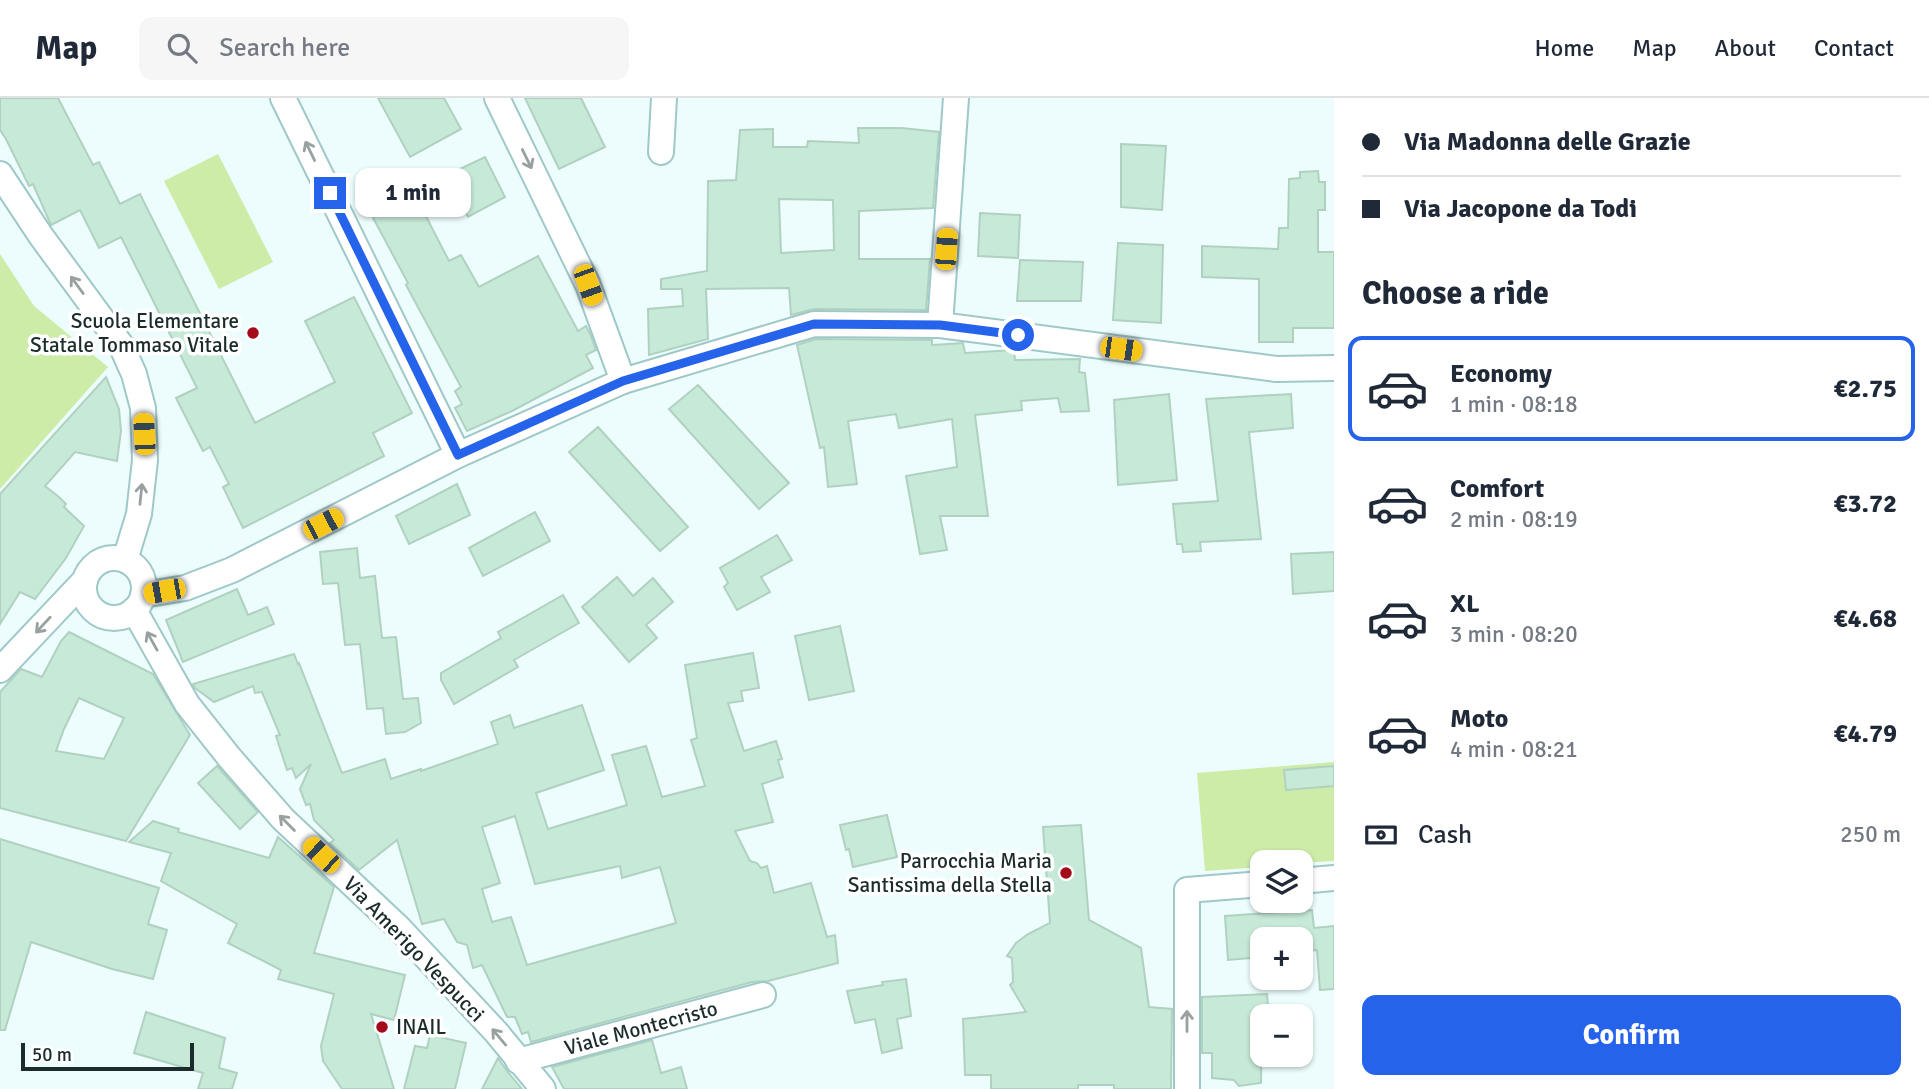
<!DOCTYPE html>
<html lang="en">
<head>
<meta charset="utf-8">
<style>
	body { margin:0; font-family:Signika,sans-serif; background:#f6f6f7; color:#1f2937; height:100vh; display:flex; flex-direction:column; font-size:26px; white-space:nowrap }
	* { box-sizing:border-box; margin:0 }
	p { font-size:23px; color:#747a83 }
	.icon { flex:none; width:38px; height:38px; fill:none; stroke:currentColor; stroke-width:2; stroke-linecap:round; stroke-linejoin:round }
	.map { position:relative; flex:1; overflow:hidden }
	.drawer { display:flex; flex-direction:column; background:#fff; width:595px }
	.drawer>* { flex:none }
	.banner { display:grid; align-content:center; height:154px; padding:0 28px; background:#fff }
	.tools { position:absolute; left:1250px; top:752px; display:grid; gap:14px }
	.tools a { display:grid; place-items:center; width:63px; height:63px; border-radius:14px; background:#fff; box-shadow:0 2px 5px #0004; font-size:35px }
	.scale { position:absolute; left:21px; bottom:18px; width:173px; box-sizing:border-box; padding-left:7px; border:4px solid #1c2c2c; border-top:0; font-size:19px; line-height:24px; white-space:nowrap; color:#1c2c2c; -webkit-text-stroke:5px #fff; paint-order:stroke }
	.end { position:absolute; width:32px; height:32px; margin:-16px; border:9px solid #2563eb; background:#fff; box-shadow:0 0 0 4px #fff }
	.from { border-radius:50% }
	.bubble { position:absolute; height:49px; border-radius:14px; background:#fff; box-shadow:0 2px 5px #0004; font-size:23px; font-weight:700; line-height:49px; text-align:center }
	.car { position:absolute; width:21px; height:42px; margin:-21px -10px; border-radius:9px; box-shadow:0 0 5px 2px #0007; background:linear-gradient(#f5c518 24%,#345 0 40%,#f5c518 0 76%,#345 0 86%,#f5c518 0) }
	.banner b { display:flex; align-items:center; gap:24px; height:66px; font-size:26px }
	.banner b+b { border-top:2px solid #e0e1e3 }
	.banner i { width:18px; height:18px; background:#1f2937 }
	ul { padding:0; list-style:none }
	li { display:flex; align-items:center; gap:21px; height:105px; margin:0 14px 10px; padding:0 14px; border:4px solid transparent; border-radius:14px }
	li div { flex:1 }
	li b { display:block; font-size:26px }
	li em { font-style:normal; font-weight:700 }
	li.current { border-color:#2563eb }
	li>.icon { width:63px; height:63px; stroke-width:1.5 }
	h2 { padding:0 28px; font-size:32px; line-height:84px }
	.pay { display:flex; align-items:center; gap:18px; height:77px; padding:0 28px; font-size:26px }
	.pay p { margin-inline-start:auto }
	.button { display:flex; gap:14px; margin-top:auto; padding:14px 28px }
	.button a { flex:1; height:80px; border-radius:14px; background:#2563eb; color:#fff; font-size:28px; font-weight:700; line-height:80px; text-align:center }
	header { display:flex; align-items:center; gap:42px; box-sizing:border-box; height:98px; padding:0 35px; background:#fff; border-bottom:2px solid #e0e1e3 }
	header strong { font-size:33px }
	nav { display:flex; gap:38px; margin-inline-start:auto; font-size:24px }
	.search { width:490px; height:63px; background:#f6f6f7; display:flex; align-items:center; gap:18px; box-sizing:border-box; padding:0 24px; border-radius:14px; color:#747a83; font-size:26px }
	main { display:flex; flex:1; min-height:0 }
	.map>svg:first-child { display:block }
</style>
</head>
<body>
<header>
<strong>Map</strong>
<div class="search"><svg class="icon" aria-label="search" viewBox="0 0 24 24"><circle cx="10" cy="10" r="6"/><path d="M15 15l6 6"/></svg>Search here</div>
<nav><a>Home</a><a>Map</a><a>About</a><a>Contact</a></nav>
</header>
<main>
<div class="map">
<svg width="1334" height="991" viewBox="0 0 1334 991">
	<rect width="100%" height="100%" fill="#edfdfd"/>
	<!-- green -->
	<g fill="#cdeca8">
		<path d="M 218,56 L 273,164 L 219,191 L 164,83 Z"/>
		<path d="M 0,156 L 34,208 L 108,269 L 0,391 Z"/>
		<path d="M 1334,664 L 1334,763 L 1300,765 L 1262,765 L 1262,769 L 1205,773 L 1197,675 Z"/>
	</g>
	<!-- building -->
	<g fill="#c7ead8" stroke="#b0d1c0" stroke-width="2" fill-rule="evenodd">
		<path d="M 0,0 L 58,0 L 93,67 L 99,64 L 120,106 L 140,96 L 255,325 L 335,284 L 305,223 L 354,199 L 412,315 L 373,335 L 384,358 L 243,430 L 223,389 L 229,386 L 210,349 L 203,353 L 176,300 L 197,290 L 121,139 L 99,150 L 80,112 L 51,127 L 33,86 L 29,88 L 6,41 L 0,32 Z"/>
		<path d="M 378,0 L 444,0 L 461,31 L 410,59 Z"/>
		<path d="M 525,0 L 581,0 L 605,49 L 559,71 Z"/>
		<path d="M 858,30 L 902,30 L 939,34 L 933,110 L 859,113 L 859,161 L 930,161 L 926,212 L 814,211 L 791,217 L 789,190 L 706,191 L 708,241 L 649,257 L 648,211 L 683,208 L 682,191 L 661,191 L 661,181 L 707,173 L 708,83 L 736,82 L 740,32 L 773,31 L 773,49 L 807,49 L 808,43 L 859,45 ZM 779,101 L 833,102 L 834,152 L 781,155 Z"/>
		<path d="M 1121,46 L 1166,48 L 1162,112 L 1121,109 Z"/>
		<path d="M 485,59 L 505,99 L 468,119 L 447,77 Z"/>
		<path d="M 1318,73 L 1319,84 L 1325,84 L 1325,112 L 1318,112 L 1318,154 L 1334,154 L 1334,230 L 1293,230 L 1293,244 L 1259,244 L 1259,181 L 1202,179 L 1202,148 L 1278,151 L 1279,130 L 1288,130 L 1289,81 L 1300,80 L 1300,74 Z"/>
		<path d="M 414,95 L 449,163 L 461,157 L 479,189 L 538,158 L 578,233 L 586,228 L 591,238 L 596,252 L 586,257 L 593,270 L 512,313 L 467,333 L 455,310 L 462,306 L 455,293 L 461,289 L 406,187 L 408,185 L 372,118 Z"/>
		<path d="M 980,115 L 1020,117 L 1018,160 L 978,158 Z"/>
		<path d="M 1118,145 L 1163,147 L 1161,225 L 1113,222 Z"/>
		<path d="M 1020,162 L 1083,164 L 1081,203 L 1017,203 Z"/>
		<path d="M 816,241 L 932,242 L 932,247 L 963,245 L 965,255 L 1014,252 L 1015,262 L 1080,261 L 1079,274 L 1085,275 L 1089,313 L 1061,314 L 1058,300 L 1021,303 L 1022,312 L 975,317 L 988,418 L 940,418 L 947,452 L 920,456 L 906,378 L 957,369 L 952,321 L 899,330 L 896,316 L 848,323 L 857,386 L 828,389 L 824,349 L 820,350 L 797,247 Z"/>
		<path d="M 106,279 L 119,311 L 121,333 L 117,363 L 75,354 L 45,388 L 59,399 L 66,406 L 64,409 L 84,428 L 66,460 L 35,501 L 20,494 L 0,526 L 0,396 Z"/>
		<path d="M 698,287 L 789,385 L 759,411 L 669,311 Z"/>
		<path d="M 1169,296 L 1177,382 L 1118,387 L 1114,302 Z"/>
		<path d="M 1291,296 L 1293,330 L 1249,334 L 1261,441 L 1200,444 L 1201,453 L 1183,454 L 1182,446 L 1177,446 L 1173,406 L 1218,403 L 1206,301 Z"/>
		<path d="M 598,329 L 688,429 L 660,453 L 569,354 Z"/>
		<path d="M 457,386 L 470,417 L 409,446 L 396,418 Z"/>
		<path d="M 535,414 L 550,443 L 483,478 L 469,450 Z"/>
		<path d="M 777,437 L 792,462 L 761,479 L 770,494 L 737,512 L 724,489 L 728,485 L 720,470 Z"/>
		<path d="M 357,450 L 360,480 L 375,478 L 382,540 L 396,539 L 403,601 L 418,600 L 421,625 L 405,634 L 386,636 L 383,610 L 367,611 L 360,546 L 345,547 L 338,485 L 323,486 L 320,454 Z"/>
		<path d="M 1334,454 L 1334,493 L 1293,496 L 1291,456 Z"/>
		<path d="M 617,479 L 633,498 L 653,480 L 673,504 L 646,527 L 657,540 L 629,564 L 582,509 Z"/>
		<path d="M 237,491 L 248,517 L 267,509 L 274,526 L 183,564 L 166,522 Z"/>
		<path d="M 563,497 L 579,525 L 514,562 L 518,569 L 454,606 L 441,582 L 441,575 L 501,540 L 498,534 Z"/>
		<path d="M 840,528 L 854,593 L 809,602 L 795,538 Z"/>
		<path d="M 69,534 L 153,576 L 190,637 L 126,743 L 0,710 L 0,594 L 21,571 L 42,579 L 61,543 ZM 79,600 L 124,620 L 104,661 L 56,653 L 64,631 Z"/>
		<path d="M 753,555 L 759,590 L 741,593 L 743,603 L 728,605 L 744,653 L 776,643 L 782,661 L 778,662 L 783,679 L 762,686 L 773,724 L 735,733 L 750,763 L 757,765 L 761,770 L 767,768 L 774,795 L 811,785 L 827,839 L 835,837 L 838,865 L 768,883 L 752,884 L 531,944 L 528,934 L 522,936 L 515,919 L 507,919 L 482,867 L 473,870 L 467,847 L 457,844 L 444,821 L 422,826 L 397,742 L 359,772 L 330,745 L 334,742 L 314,722 L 310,706 L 306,707 L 300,691 L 311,666 L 296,680 L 292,670 L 287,672 L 276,638 L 280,637 L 262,594 L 255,595 L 253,588 L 214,604 L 195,590 L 193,586 L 294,556 L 298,566 L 299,565 L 342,675 L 385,661 L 391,681 L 421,671 L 421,673 L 498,646 L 491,624 L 510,617 L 514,630 L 582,607 L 604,672 L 536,695 L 548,731 L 627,707 L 612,657 L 646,648 L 662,699 L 705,688 L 691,642 L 697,640 L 685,567 ZM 515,718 L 535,786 L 620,768 L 622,780 L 660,769 L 676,825 L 527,867 L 511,819 L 492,824 L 482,791 L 500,785 L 482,729 Z"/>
		<path d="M 217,668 L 258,714 L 240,731 L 198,685 Z"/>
		<path d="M 1334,668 L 1334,688 L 1286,692 L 1284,672 Z"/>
		<path d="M 887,717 L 897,759 L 853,769 L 849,751 L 846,752 L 840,727 Z"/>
		<path d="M 153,723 L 179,731 L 178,734 L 269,760 L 278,739 L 334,789 L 314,855 L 405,877 L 394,922 L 371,916 L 394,991 L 342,991 L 323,963 L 321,948 L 334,896 L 278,881 L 281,872 L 228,845 L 237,826 L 161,783 L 171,755 L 129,744 Z"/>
		<path d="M 1081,727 L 1089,822 L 1141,850 L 1149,909 L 1172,911 L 1171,991 L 1114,991 L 1114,987 L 1078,987 L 1078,991 L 991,991 L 991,977 L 965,977 L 963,921 L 1026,914 L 1010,887 L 1013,884 L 1012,860 L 1007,858 L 1016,845 L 1028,836 L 1050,825 L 1043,729 Z"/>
		<path d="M 0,741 L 159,790 L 148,826 L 167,832 L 153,881 L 112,871 L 31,844 L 5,932 L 0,932 Z"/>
		<path d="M 1312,812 L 1314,830 L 1334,828 L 1334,891 L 1320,892 L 1317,852 L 1300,854 L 1300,842 L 1262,842 L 1262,859 L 1228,862 L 1225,818 Z"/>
		<path d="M 906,881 L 911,918 L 897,921 L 902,950 L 882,955 L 875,921 L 855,925 L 847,893 L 883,887 L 882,884 Z"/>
		<path d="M 1267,896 L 1269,919 L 1262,919 L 1261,985 L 1239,988 L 1234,982 L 1212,980 L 1212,955 L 1202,955 L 1202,899 Z"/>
		<path d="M 146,914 L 225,940 L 219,970 L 237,975 L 232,991 L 198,991 L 203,975 L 134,955 Z"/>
		<path d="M 430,937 L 466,945 L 455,991 L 404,991 L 415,948 L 427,950 Z"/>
		<path d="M 652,942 L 661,975 L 681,969 L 687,991 L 564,991 L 552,969 Z"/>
		<path d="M 498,960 L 507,973 L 522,991 L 482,991 Z"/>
	</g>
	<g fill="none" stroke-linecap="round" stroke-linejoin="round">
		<!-- minor casing -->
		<g stroke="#9fc8c8" stroke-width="28">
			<g id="minor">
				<path d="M 283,0 L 458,357"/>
				<path d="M 497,0 L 588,187 L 623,283"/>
				<path d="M 661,54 L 664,0"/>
				<path d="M 0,76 L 41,138 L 121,247 L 134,276 L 143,310 L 145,362 L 139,416 L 125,462"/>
				<path d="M 940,227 L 956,0"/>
				<circle cx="114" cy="490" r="30"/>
				<path d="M 143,497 L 185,490 L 232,472 L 458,357 L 623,283 L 814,226 L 940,227 L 1276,271 L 1334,270"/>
				<path d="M 134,512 L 187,606 L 229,659 L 283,721 L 399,830 L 496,934 L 543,991"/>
				<path d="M 0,572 L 85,482"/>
				<path d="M 1300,783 L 1334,780"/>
				<path d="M 518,963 L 763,897"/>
				<path d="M 1187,991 L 1187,792 L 1262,786"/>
			</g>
		</g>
		<!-- minor -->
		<use href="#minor" stroke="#fff" stroke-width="24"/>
	</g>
	<!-- one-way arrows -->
	<defs><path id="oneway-shaft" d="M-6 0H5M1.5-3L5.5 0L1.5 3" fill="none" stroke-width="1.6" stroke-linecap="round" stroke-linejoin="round" transform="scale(1.75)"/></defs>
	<g stroke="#99a0a0">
		<use href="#oneway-shaft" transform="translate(310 53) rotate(-116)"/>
		<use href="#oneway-shaft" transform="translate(527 61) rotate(64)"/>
		<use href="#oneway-shaft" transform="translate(77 187) rotate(-126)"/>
		<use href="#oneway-shaft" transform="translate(141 396) rotate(-84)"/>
		<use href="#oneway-shaft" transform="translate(43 527) rotate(133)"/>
		<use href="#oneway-shaft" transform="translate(152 543) rotate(-119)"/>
		<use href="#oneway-shaft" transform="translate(287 725) rotate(-135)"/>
		<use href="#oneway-shaft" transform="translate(1187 923) rotate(-90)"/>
		<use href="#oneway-shaft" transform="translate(499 939) rotate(-130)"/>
	</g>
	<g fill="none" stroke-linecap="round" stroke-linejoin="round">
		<!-- route -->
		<path stroke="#2563eb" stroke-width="9" d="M 330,95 L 458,357 L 623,283 L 814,226 L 940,227 L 1018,237"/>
	</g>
	<!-- markers -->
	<g fill="#a40a1a" stroke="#fff" stroke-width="2.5">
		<circle cx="253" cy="235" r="7"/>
		<circle cx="1066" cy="775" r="7"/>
		<circle cx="382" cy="929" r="7"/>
	</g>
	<g text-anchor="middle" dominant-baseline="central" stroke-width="7" stroke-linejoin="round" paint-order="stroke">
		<!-- poi labels -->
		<g font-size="21" fill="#1c2c2c" stroke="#fff" text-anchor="end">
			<text x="239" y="223">Scuola Elementare<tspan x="239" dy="24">Statale Tommaso Vitale</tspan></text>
			<text x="1052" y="763">Parrocchia Maria<tspan x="1052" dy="24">Santissima della Stella</tspan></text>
			<text x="396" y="929" text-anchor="start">INAIL</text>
		</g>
		<!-- street labels -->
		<g font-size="21" fill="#1c2c2c" stroke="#fff">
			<text transform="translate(414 851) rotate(46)">Via Amerigo Vespucci</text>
			<text transform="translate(641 930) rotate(-15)">Viale Montecristo</text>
		</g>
	</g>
</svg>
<div class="tools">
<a><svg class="icon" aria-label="layers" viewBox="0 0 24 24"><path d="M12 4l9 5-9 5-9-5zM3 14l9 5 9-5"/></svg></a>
<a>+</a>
<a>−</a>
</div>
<div class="scale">50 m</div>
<i class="end from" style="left:1018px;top:237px"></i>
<i class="end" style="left:330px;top:95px"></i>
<div class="bubble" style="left:355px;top:70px;width:116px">1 min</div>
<i class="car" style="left:946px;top:151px;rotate:4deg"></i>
<i class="car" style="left:588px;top:187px;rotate:160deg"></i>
<i class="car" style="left:1121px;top:251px;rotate:98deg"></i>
<i class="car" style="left:144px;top:336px;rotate:357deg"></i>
<i class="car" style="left:323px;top:426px;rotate:63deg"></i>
<i class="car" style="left:164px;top:493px;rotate:260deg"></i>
<i class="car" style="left:321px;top:757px;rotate:313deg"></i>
</div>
<section class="drawer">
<div class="banner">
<b><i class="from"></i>Via Madonna delle Grazie</b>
<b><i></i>Via Jacopone da Todi</b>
</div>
<h2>Choose a ride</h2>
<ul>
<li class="current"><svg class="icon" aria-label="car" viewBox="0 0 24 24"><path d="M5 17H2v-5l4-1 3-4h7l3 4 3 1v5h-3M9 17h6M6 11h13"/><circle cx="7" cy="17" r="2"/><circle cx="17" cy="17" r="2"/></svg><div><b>Economy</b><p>1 min · 08:18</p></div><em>€2.75</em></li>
<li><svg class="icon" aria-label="car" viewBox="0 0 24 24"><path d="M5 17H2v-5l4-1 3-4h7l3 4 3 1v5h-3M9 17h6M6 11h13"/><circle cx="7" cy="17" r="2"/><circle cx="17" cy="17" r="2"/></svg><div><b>Comfort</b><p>2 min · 08:19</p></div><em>€3.72</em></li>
<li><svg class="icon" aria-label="car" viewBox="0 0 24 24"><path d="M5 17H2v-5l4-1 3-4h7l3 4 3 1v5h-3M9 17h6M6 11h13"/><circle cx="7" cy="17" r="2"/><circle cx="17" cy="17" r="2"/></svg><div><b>XL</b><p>3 min · 08:20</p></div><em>€4.68</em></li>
<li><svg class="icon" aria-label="car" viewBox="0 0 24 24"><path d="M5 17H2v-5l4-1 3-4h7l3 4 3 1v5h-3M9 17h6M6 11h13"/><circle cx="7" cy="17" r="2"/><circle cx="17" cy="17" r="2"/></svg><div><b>Moto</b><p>4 min · 08:21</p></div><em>€4.79</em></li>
</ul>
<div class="pay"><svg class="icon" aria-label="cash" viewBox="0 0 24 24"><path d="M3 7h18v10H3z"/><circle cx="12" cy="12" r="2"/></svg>Cash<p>250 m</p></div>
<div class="button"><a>Confirm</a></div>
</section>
</main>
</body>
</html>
